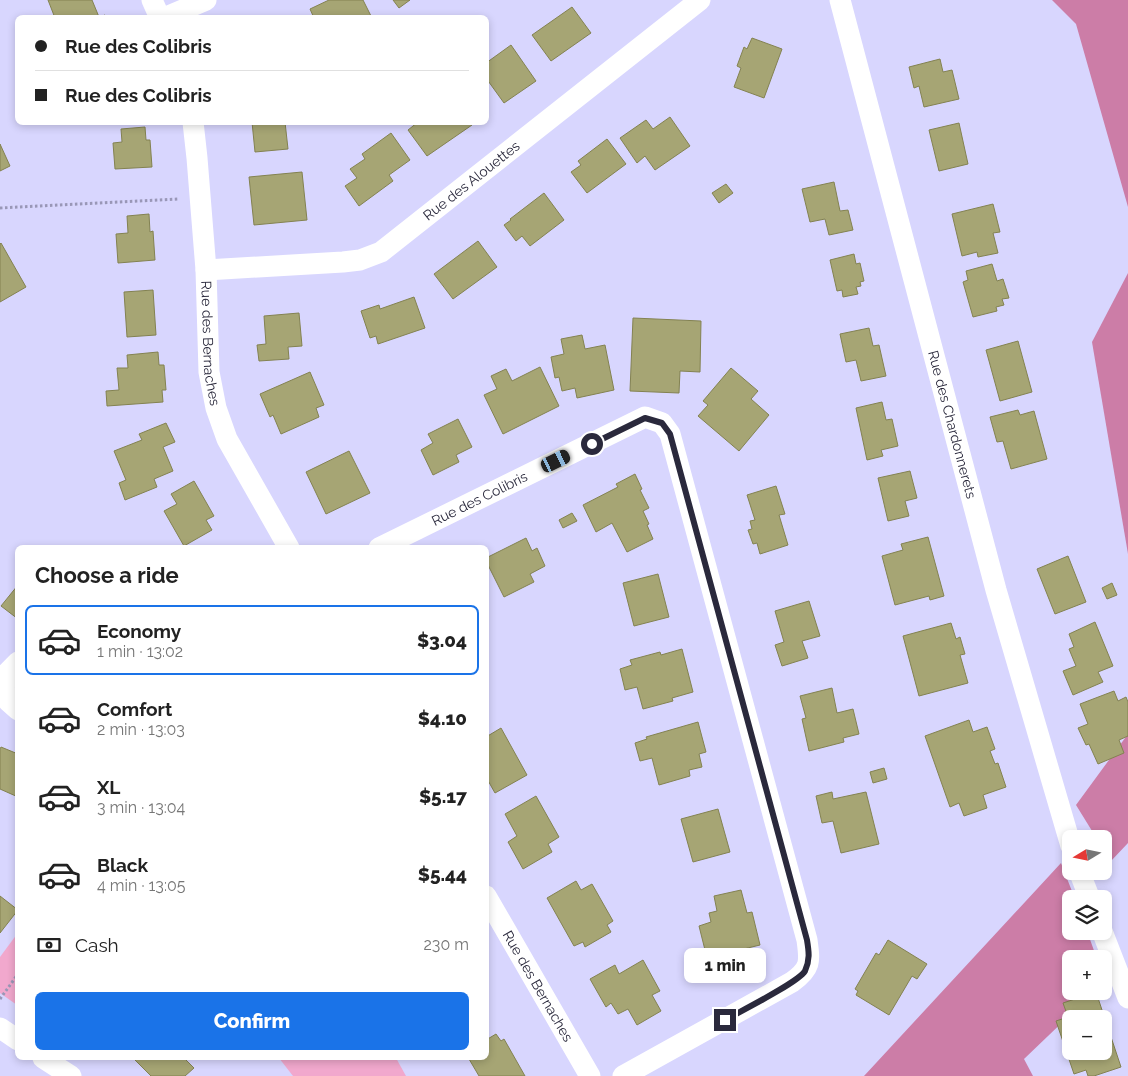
<!DOCTYPE html>
<html lang="en">
<head>
<meta charset="utf-8">
<style>
	body { margin:0; font-family:Raleway,sans-serif; background:#f2f2f2; color:#222; height:100vh; display:flex; flex-direction:column; font-size:19px; white-space:nowrap }
	* { box-sizing:border-box; margin:0 }
	p { font-size:16px; color:#767676 }
	.icon { flex:none; width:28px; height:28px; fill:none; stroke:currentColor; stroke-width:2; stroke-linecap:round; stroke-linejoin:round }
	.map { position:relative; flex:1; overflow:hidden }
	.details { position:absolute; left:15px; top:545px; width:474px; height:515px; display:flex; flex-direction:column; background:#fff; border-radius:8px; box-shadow:0 2px 8px #0003 }
	.details>* { flex:none }
	.hud { position:absolute; left:15px; top:15px; width:474px; height:110px; border-radius:8px; box-shadow:0 2px 8px #0003; display:grid; align-content:center; height:110px; padding:0 20px; background:#fff }
	.needle { width:32px; rotate:260deg }
	.buttons { position:absolute; left:1062px; top:830px; display:grid; gap:10px }
	.buttons a { display:grid; place-items:center; width:50px; height:50px; border-radius:8px; background:#fff; box-shadow:0 2px 8px #0003; font-size:25px }
	.end { position:absolute; width:22px; height:22px; margin:-11px; border:6px solid #2a293c; background:#fff; box-shadow:0 0 0 2px #fff }
	.from { border-radius:50% }
	.bubble { position:absolute; height:35px; border-radius:8px; background:#fff; box-shadow:0 2px 8px #0003; font-size:16px; font-weight:800; line-height:35px; text-align:center }
	.car { position:absolute; width:15px; height:30px; margin:-15px -8px; border-radius:6px; box-shadow:0 0 4px 1px #0007; background:linear-gradient(#222 24%,#8ab4d8 0 40%,#222 0 76%,#8ab4d8 0 86%,#222 0) }
	.hud b { display:flex; align-items:center; gap:18px; height:48px; font-size:19px }
	.hud b+b { border-top:1px solid #e0e0e0 }
	.hud i { width:12px; height:12px; background:#222 }
	ul { padding:0; list-style:none }
	li { display:flex; align-items:center; gap:15px; height:70px; margin:0 10px 8px; padding:0 10px; border:2px solid transparent; border-radius:8px }
	li div { flex:1 }
	li b { display:block; font-size:19px }
	li em { font-style:normal; font-weight:800 }
	li.on { border-color:#1a73e8 }
	li>.icon { width:45px; height:45px; stroke-width:1.5 }
	h2 { padding:0 20px; font-size:22px; line-height:60px }
	.pay { display:flex; align-items:center; gap:12px; height:55px; padding:0 20px; font-size:19px }
	.pay p { margin-inline-start:auto }
	.action { display:flex; gap:10px; margin-top:auto; padding:10px 20px }
	.action a { flex:1; height:58px; border-radius:8px; background:#1a73e8; color:#fff; font-size:20px; font-weight:800; line-height:58px; text-align:center }
	.map>svg:first-child { display:block }
</style>
</head>
<body>
<div class="map">
<svg width="1128" height="1076" viewBox="0 0 1128 1076">
	<rect width="100%" height="100%" fill="#d8d6fe"/>
	<!-- green -->
	<g fill="#f1a8cd">
		<path d="M 17,934 L 17,1005 L 0,993 L 0,957 Z"/>
		<path d="M 279,1058 L 396,1058 L 406,1076 L 293,1076 Z"/>
	</g>
	<!-- forest -->
	<g fill="#cc7da7">
		<path d="M 1052,0 L 1128,0 L 1128,207 L 1076,24 Z"/>
		<path d="M 1128,273 L 1128,554 L 1092,342 Z"/>
		<path d="M 1128,734 L 1128,843 L 1111,861 L 1104,849 L 1104,839 L 1097,839 L 1076,805 Z"/>
		<path d="M 1061,863 L 1075,899 L 1071,899 L 1071,931 L 1087,931 L 1097,959 L 1071,959 L 1071,991 L 1095,991 L 1024,1059 L 1033,1076 L 864,1076 Z"/>
	</g>
	<!-- building -->
	<g fill="#a6a574" stroke="#838251" fill-rule="evenodd">
		<path d="M 48,0 L 92,0 L 99,17 L 105,15 L 106,18 L 55,18 Z"/>
		<path d="M 329,0 L 363,0 L 372,18 L 314,18 L 310,9 Z"/>
		<path d="M 393,0 L 410,0 L 399,8 Z"/>
		<path d="M 572,7 L 591,33 L 551,61 L 532,35 Z"/>
		<path d="M 752,38 L 782,49 L 764,98 L 734,87 L 741,68 L 737,66 L 744,47 L 747,49 Z"/>
		<path d="M 511,45 L 536,81 L 504,103 L 486,78 L 486,63 Z"/>
		<path d="M 940,59 L 943,72 L 952,70 L 959,99 L 924,107 L 919,86 L 914,88 L 909,67 Z"/>
		<path d="M 670,117 L 690,146 L 655,170 L 645,156 L 637,163 L 620,138 L 646,120 L 653,129 Z"/>
		<path d="M 252,122 L 285,122 L 288,149 L 255,152 Z"/>
		<path d="M 418,122 L 470,122 L 472,125 L 427,156 L 408,130 Z"/>
		<path d="M 959,123 L 968,164 L 939,171 L 929,130 Z"/>
		<path d="M 145,127 L 146,140 L 150,140 L 152,167 L 115,169 L 113,143 L 122,142 L 121,129 Z"/>
		<path d="M 391,133 L 410,160 L 389,175 L 393,181 L 359,206 L 345,186 L 357,178 L 350,169 L 365,159 L 362,154 Z"/>
		<path d="M 607,139 L 626,164 L 587,193 L 571,172 L 581,165 L 578,161 Z"/>
		<path d="M 0,144 L 10,166 L 0,171 Z"/>
		<path d="M 302,172 L 307,220 L 254,225 L 249,177 Z"/>
		<path d="M 834,182 L 840,211 L 848,210 L 853,230 L 829,235 L 825,219 L 810,222 L 802,189 Z"/>
		<path d="M 726,184 L 733,193 L 719,203 L 712,193 Z"/>
		<path d="M 544,193 L 564,220 L 530,246 L 522,236 L 516,241 L 504,225 L 511,220 L 510,219 Z"/>
		<path d="M 993,204 L 1000,232 L 993,233 L 998,253 L 978,257 L 977,252 L 962,256 L 952,214 Z"/>
		<path d="M 149,214 L 150,232 L 153,231 L 155,260 L 118,263 L 116,234 L 128,233 L 127,216 Z"/>
		<path d="M 478,241 L 497,267 L 453,299 L 434,274 Z"/>
		<path d="M 1,243 L 26,287 L 0,302 L 0,244 Z"/>
		<path d="M 854,254 L 856,264 L 860,263 L 864,281 L 860,282 L 861,286 L 856,287 L 858,294 L 843,297 L 842,290 L 837,291 L 830,260 Z"/>
		<path d="M 992,264 L 997,281 L 1003,279 L 1009,298 L 1002,299 L 1004,305 L 996,307 L 997,311 L 973,317 L 963,282 L 968,280 L 966,271 Z"/>
		<path d="M 153,290 L 156,335 L 127,337 L 124,292 Z"/>
		<path d="M 414,297 L 425,328 L 378,344 L 376,336 L 370,338 L 361,311 L 379,305 L 380,309 Z"/>
		<path d="M 299,313 L 302,346 L 288,347 L 289,359 L 259,361 L 257,345 L 266,344 L 264,316 Z"/>
		<path d="M 633,318 L 701,321 L 700,372 L 680,371 L 679,393 L 630,391 Z"/>
		<path d="M 869,328 L 873,346 L 879,345 L 886,376 L 861,381 L 856,360 L 846,362 L 840,334 Z"/>
		<path d="M 582,335 L 585,349 L 605,345 L 614,390 L 577,398 L 575,388 L 562,391 L 559,377 L 555,378 L 551,357 L 564,354 L 561,339 Z"/>
		<path d="M 1018,341 L 1032,392 L 1000,401 L 986,350 Z"/>
		<path d="M 158,352 L 159,365 L 164,365 L 166,390 L 162,390 L 163,402 L 107,406 L 106,391 L 119,390 L 117,368 L 128,368 L 127,355 Z"/>
		<path d="M 540,367 L 559,406 L 503,434 L 484,395 L 497,389 L 491,376 L 506,369 L 512,381 Z"/>
		<path d="M 731,368 L 758,391 L 751,399 L 769,415 L 739,451 L 698,416 L 708,405 L 703,401 Z"/>
		<path d="M 310,372 L 324,405 L 316,408 L 319,417 L 281,434 L 273,415 L 270,417 L 260,394 Z"/>
		<path d="M 882,402 L 886,420 L 892,419 L 898,446 L 881,450 L 883,456 L 867,460 L 856,408 Z"/>
		<path d="M 1018,410 L 1020,415 L 1034,411 L 1047,459 L 1011,469 L 1003,441 L 997,442 L 990,417 Z"/>
		<path d="M 458,419 L 472,447 L 456,455 L 459,462 L 433,475 L 421,450 L 433,443 L 428,434 Z"/>
		<path d="M 166,423 L 175,442 L 163,447 L 173,471 L 154,479 L 157,487 L 125,500 L 119,483 L 126,480 L 114,451 L 142,440 L 139,434 Z"/>
		<path d="M 349,451 L 370,493 L 326,514 L 306,472 Z"/>
		<path d="M 910,471 L 917,498 L 905,501 L 909,516 L 888,521 L 878,478 Z"/>
		<path d="M 635,474 L 642,489 L 640,490 L 649,508 L 643,511 L 649,524 L 647,525 L 653,539 L 627,552 L 612,523 L 596,532 L 583,505 L 618,487 L 616,484 Z"/>
		<path d="M 194,481 L 214,516 L 206,520 L 212,530 L 184,546 L 164,511 L 177,504 L 171,494 Z"/>
		<path d="M 776,486 L 785,514 L 779,515 L 788,545 L 760,554 L 757,543 L 753,544 L 748,530 L 752,529 L 750,521 L 755,520 L 747,495 Z"/>
		<path d="M 572,513 L 577,521 L 563,528 L 559,520 Z"/>
		<path d="M 928,537 L 944,596 L 930,600 L 929,596 L 895,605 L 882,556 L 903,550 L 901,544 Z"/>
		<path d="M 526,538 L 532,551 L 537,548 L 545,566 L 530,574 L 534,582 L 504,597 L 486,561 L 486,558 Z"/>
		<path d="M 1068,556 L 1086,602 L 1055,614 L 1037,569 Z"/>
		<path d="M 658,574 L 669,617 L 634,626 L 623,583 Z"/>
		<path d="M 1112,583 L 1117,595 L 1107,599 L 1102,588 Z"/>
		<path d="M 18,585 L 18,619 L 1,606 Z"/>
		<path d="M 809,601 L 820,636 L 802,641 L 808,658 L 782,666 L 775,645 L 784,642 L 775,611 Z"/>
		<path d="M 1095,622 L 1113,666 L 1098,672 L 1103,682 L 1073,695 L 1063,671 L 1076,666 L 1069,649 L 1074,647 L 1069,634 Z"/>
		<path d="M 951,623 L 956,639 L 960,637 L 965,654 L 960,655 L 968,683 L 919,696 L 903,636 Z"/>
		<path d="M 682,649 L 693,692 L 672,698 L 673,701 L 643,709 L 637,687 L 625,690 L 620,669 L 632,665 L 630,660 L 660,652 L 661,655 Z"/>
		<path d="M 832,688 L 837,713 L 853,709 L 859,734 L 843,738 L 844,742 L 809,751 L 802,719 L 806,718 L 800,696 Z"/>
		<path d="M 1114,691 L 1118,701 L 1126,697 L 1128,702 L 1128,736 L 1119,740 L 1124,753 L 1098,764 L 1089,744 L 1086,745 L 1078,728 L 1088,724 L 1080,704 Z"/>
		<path d="M 969,720 L 973,732 L 987,727 L 995,749 L 990,751 L 995,764 L 998,763 L 1006,787 L 983,795 L 987,808 L 964,816 L 959,803 L 950,807 L 925,736 Z"/>
		<path d="M 698,722 L 706,752 L 699,754 L 702,767 L 689,770 L 690,776 L 659,785 L 652,758 L 640,761 L 635,743 L 647,739 L 646,737 Z"/>
		<path d="M 501,728 L 527,775 L 495,793 L 486,777 L 486,737 Z"/>
		<path d="M 1,747 L 18,754 L 18,797 L 0,789 L 0,749 Z"/>
		<path d="M 884,768 L 887,779 L 873,783 L 870,772 Z"/>
		<path d="M 832,792 L 833,799 L 866,792 L 879,844 L 841,853 L 833,821 L 822,823 L 816,796 Z"/>
		<path d="M 536,796 L 559,837 L 548,844 L 552,852 L 523,869 L 508,842 L 517,836 L 505,814 Z"/>
		<path d="M 718,809 L 730,852 L 693,862 L 681,819 Z"/>
		<path d="M 576,881 L 581,890 L 592,884 L 613,921 L 607,925 L 611,932 L 585,947 L 583,942 L 574,946 L 547,898 Z"/>
		<path d="M 741,890 L 747,913 L 752,912 L 760,945 L 707,958 L 699,926 L 711,922 L 709,913 L 717,911 L 714,896 Z"/>
		<path d="M 0,896 L 18,910 L 0,933 Z"/>
		<path d="M 888,940 L 927,964 L 917,979 L 912,976 L 889,1015 L 856,995 L 858,991 L 855,989 L 876,953 L 879,955 Z"/>
		<path d="M 643,960 L 660,991 L 652,995 L 661,1011 L 637,1025 L 628,1009 L 618,1014 L 611,1003 L 606,1007 L 590,979 L 615,965 L 619,974 Z"/>
		<path d="M 1096,992 L 1121,1067 L 1094,1076 L 1088,1076 L 1086,1070 L 1074,1074 L 1056,1021 L 1068,1017 L 1063,1003 ZM 1071,1019 L 1104,1019 L 1104,1051 L 1071,1051 Z"/>
		<path d="M 496,1034 L 501,1041 L 504,1039 L 525,1076 L 479,1076 L 469,1059 L 471,1058 L 486,1058 L 486,1040 Z"/>
		<path d="M 133,1058 L 184,1058 L 194,1068 L 185,1076 L 151,1076 Z"/>
	</g>
	<g fill="none" stroke-linecap="round" stroke-linejoin="round">
		<!-- path -->
		<g stroke="#9997b7" stroke-width="3" stroke-dasharray="2.5 2.5" stroke-linecap="butt">
			<path d="M 0,208 L 179,199"/>
			<path d="M 0,999 L 18,974"/>
		</g>
		<!-- minor -->
		<g stroke="#fff" stroke-width="21">
			<path d="M 152,0 L 160,18"/>
			<path id="s1" d="M 840,0 L 996,590 L 1071,846"/>
			<path d="M 164,18 L 206,0"/>
			<path id="s2" d="M 193,122 L 197,158 L 206,270 L 209,372 L 216,408 L 227,439 L 289,548"/>
			<path id="s3" d="M 206,270 L 343,262 L 360,260 L 381,252 L 700,0"/>
			<path id="s4" d="M 379,548 L 645,417 L 662,423 L 670,434 L 807,940 C 810,962 811,968 792,982 L 623,1076"/>
			<path d="M 18,662 L 7,673 L 4,688 L 9,702 L 18,710"/>
			<path d="M 1079,871 L 1090,899"/>
			<path id="s5" d="M 486,896 L 590,1076"/>
			<path d="M 1102,931 L 1128,998"/>
			<path d="M 0,1028 L 18,1040"/>
			<path d="M 43,1058 L 71,1076"/>
		</g>
	</g>
	<g fill="none" stroke-linecap="round" stroke-linejoin="round">
		<!-- route -->
		<path stroke="#2a293c" stroke-width="6" d="M 592,444 L 645,418 L 662,423 L 670,434 L 807,940 C 809,952 810,960 805,971 C 799,982 739,1012 725,1020"/>
	</g>
	<g text-anchor="middle" dominant-baseline="central" stroke-width="5" stroke-linejoin="round" paint-order="stroke">
		<!-- street labels -->
		<g font-size="14" fill="#2a293c" stroke="#e7e6fa">
			<text stroke="none"><textPath href="#s3" startOffset="292">Rue des Alouettes</textPath></text>
			<text stroke="none"><textPath href="#s2" startOffset="222">Rue des Bernaches</textPath></text>
			<text stroke="none"><textPath href="#s1" startOffset="439">Rue des Chardonnerets</textPath></text>
			<text stroke="none"><textPath href="#s4" startOffset="112">Rue des Colibris</textPath></text>
			<text stroke="none"><textPath href="#s5" startOffset="104">Rue des Bernaches</textPath></text>
		</g>
	</g>
</svg>
<div class="buttons">
<a><svg class="needle" viewBox="-14 -14 28 28"><path d="M0-13l5 13h-10z" fill="#e53935"/><path d="M0 13l5-13h-10z" fill="#767676"/></svg></a>
<a><svg class="icon" aria-label="layers" viewBox="0 0 24 24"><path d="M12 4l9 5-9 5-9-5zM3 14l9 5 9-5"/></svg></a>
<a>+</a>
<a>−</a>
</div>
<i class="end from" style="left:592px;top:444px"></i>
<i class="end" style="left:725px;top:1020px"></i>
<div class="bubble" style="left:684px;top:948px;width:82px">1 min</div>
<i class="car" style="left:556px;top:461px;rotate:64deg"></i>
<div class="hud">
<b><i class="from"></i>Rue des Colibris</b>
<b><i></i>Rue des Colibris</b>
</div>
<section class="details">
<h2>Choose a ride</h2>
<ul>
<li class="on"><svg class="icon" aria-label="car" viewBox="0 0 24 24"><path d="M5 17H2v-5l4-1 3-4h7l3 4 3 1v5h-3M9 17h6M6 11h13"/><circle cx="7" cy="17" r="2"/><circle cx="17" cy="17" r="2"/></svg><div><b>Economy</b><p>1 min · 13:02</p></div><em>$3.04</em></li>
<li><svg class="icon" aria-label="car" viewBox="0 0 24 24"><path d="M5 17H2v-5l4-1 3-4h7l3 4 3 1v5h-3M9 17h6M6 11h13"/><circle cx="7" cy="17" r="2"/><circle cx="17" cy="17" r="2"/></svg><div><b>Comfort</b><p>2 min · 13:03</p></div><em>$4.10</em></li>
<li><svg class="icon" aria-label="car" viewBox="0 0 24 24"><path d="M5 17H2v-5l4-1 3-4h7l3 4 3 1v5h-3M9 17h6M6 11h13"/><circle cx="7" cy="17" r="2"/><circle cx="17" cy="17" r="2"/></svg><div><b>XL</b><p>3 min · 13:04</p></div><em>$5.17</em></li>
<li><svg class="icon" aria-label="car" viewBox="0 0 24 24"><path d="M5 17H2v-5l4-1 3-4h7l3 4 3 1v5h-3M9 17h6M6 11h13"/><circle cx="7" cy="17" r="2"/><circle cx="17" cy="17" r="2"/></svg><div><b>Black</b><p>4 min · 13:05</p></div><em>$5.44</em></li>
</ul>
<div class="pay"><svg class="icon" aria-label="cash" viewBox="0 0 24 24"><path d="M3 7h18v10H3z"/><circle cx="12" cy="12" r="2"/></svg>Cash<p>230 m</p></div>
<div class="action"><a>Confirm</a></div>
</section>
</div>
</body>
</html>
